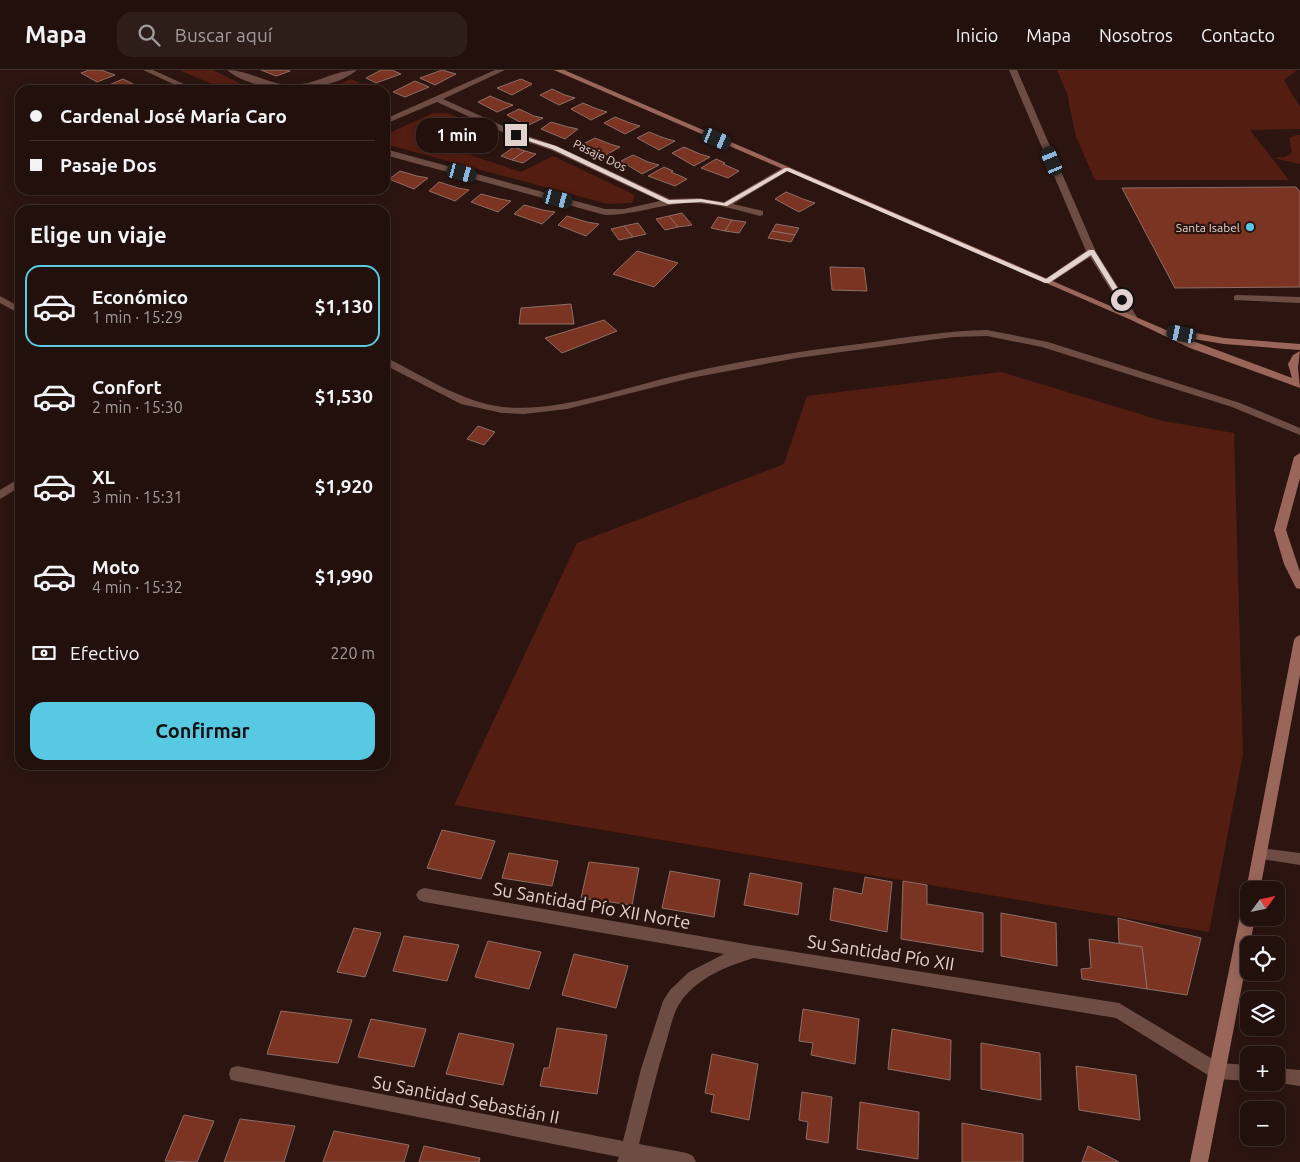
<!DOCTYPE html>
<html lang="es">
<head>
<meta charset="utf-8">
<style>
	body { margin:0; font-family:Ubuntu,sans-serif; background:#2d1e1a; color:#f1f3f6; height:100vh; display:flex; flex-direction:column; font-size:19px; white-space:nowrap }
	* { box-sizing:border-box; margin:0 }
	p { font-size:16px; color:#a29d9d }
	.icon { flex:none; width:28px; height:28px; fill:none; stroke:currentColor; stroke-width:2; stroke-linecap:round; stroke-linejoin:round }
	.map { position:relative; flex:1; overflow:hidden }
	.drawer { position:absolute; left:15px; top:135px; width:375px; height:565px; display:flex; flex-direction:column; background:#21100c; border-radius:15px; box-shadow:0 2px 12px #0003,0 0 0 1px #3e302d }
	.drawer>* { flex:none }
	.hud { position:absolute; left:15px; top:15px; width:375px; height:110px; border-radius:15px; box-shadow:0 2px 12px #0003,0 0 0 1px #3e302d; display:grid; align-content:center; height:110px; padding:0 15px; background:#21100c }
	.needle { width:32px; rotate:57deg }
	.tools { position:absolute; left:1240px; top:811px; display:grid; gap:10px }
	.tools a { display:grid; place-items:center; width:45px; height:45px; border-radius:10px; background:#21100c; box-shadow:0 2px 12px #0003,0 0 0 1px #3e302d; font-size:25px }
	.end { position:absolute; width:22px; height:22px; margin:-11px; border:6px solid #e3d2ce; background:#111; box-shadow:0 0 0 2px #111 }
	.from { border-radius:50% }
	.bubble { position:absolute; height:35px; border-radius:15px; background:#21100c; box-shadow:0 2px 12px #0003,0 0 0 1px #3e302d; font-size:16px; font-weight:700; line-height:35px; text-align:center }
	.car { position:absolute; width:15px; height:30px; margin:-15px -8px; border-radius:6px; box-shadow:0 0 4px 1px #0007; background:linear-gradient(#222 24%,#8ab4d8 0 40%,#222 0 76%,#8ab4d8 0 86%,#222 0) }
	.hud b { display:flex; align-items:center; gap:18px; height:48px; font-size:19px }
	.hud b+b { border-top:1px solid #3e302d }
	.hud i { width:12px; height:12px; background:#f1f3f6 }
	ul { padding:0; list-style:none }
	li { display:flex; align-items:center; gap:15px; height:82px; margin:0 10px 8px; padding:0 5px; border:2px solid transparent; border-radius:15px }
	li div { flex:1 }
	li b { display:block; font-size:19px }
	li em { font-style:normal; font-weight:700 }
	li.on { border-color:#57c9e2 }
	li>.icon { width:45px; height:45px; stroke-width:1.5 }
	h2 { padding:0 15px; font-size:22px; line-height:60px }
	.pay { display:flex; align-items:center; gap:12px; height:55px; padding:0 15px; font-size:19px }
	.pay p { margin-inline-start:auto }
	.button { display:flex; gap:10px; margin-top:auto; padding:10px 15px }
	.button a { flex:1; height:58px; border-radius:15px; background:#57c9e2; color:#111; font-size:20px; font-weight:700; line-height:58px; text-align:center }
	header { display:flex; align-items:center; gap:30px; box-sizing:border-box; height:70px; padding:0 25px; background:#21100c; border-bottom:1px solid #3e302d }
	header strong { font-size:24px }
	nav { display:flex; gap:28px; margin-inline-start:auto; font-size:18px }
	.search { width:350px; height:45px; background:#2d1e1a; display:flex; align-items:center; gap:12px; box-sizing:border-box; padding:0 18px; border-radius:15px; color:#a29d9d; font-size:19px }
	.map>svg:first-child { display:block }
</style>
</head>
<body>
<header>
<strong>Mapa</strong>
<div class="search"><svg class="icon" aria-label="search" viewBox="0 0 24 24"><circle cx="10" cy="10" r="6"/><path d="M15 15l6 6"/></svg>Buscar aquí</div>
<nav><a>Inicio</a><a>Mapa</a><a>Nosotros</a><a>Contacto</a></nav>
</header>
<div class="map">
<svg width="1300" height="1092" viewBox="0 0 1300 1092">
	<rect width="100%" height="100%" fill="#2c1510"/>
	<!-- green -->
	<g fill="#541d11">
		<path d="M 179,0 L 213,0 L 253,20 L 226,20 Z"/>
		<path d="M 1057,0 L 1297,0 L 1284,10 L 1300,37 L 1300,59 L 1250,60 L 1289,110 L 1095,110 L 1076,67 L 1067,23 Z"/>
		<path d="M 351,9 L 375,20 L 325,20 Z"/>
		<path d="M 433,43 L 447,43 L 464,50 L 433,66 L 476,87 L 521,102 L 553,86 L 635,125 L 632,133 L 608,134 L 385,74 L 385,65 Z"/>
		<path d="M 1296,65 L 1300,65 L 1300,94 L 1273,88 L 1285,87 L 1292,83 L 1289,68 Z"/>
		<path d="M 1001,302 L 1163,351 L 1234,363 L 1243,684 L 1209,862 L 454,735 L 577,473 L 784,394 L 807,326 Z"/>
	</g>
	<!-- building -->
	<g fill="#7b3322" stroke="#8c6e67">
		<path d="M 89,0 L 101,0 L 115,5 L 97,12 L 81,3 Z"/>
		<path d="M 261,0 L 288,0 L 290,1 L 276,6 Z"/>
		<path d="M 381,0 L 392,0 L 401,4 L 376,13 L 366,8 Z"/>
		<path d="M 442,0 L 456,4 L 435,15 L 420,8 Z"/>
		<path d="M 123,9 L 135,15 L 143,17 L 137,20 L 119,20 L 109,15 Z"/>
		<path d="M 521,9 L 532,14 L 512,25 L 497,18 Z"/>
		<path d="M 415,11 L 429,17 L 405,27 L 393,22 Z"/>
		<path d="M 552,19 L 565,25 L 575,28 L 559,35 L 540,25 Z"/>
		<path d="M 490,26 L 504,32 L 513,35 L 497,42 L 478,32 Z"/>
		<path d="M 583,33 L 597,39 L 607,42 L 591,50 L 571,39 Z"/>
		<path d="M 519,39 L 534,46 L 543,48 L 527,56 L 507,45 Z"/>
		<path d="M 615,47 L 630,53 L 640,56 L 625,64 L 604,53 Z"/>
		<path d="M 551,52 L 568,57 L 578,59 L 565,69 L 541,59 Z"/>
		<path d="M 472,59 L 481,64 L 465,71 L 456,67 Z"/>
		<path d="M 649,62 L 664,68 L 675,71 L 659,80 L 637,68 Z"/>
		<path d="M 481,64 L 490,68 L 474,75 L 465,71 Z"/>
		<path d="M 595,68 L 610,74 L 620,77 L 604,86 L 583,74 Z"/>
		<path d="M 514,77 L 525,81 L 512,90 L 501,86 Z"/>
		<path d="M 684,77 L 700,84 L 710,87 L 694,96 L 672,83 Z"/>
		<path d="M 525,81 L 536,84 L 523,93 L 512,90 Z"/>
		<path d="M 633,85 L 648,92 L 659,95 L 642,104 L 621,91 Z"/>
		<path d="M 716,89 L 725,93 L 723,94 L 739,101 L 728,108 L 701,98 Z"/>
		<path d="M 664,97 L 673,101 L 671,102 L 687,109 L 675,116 L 648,106 Z"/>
		<path d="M 400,101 L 417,106 L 428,108 L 414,119 L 389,109 Z"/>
		<path d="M 439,112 L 458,118 L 469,120 L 455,131 L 429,121 Z"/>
		<path d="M 1296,117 L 1300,122 L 1300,217 L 1175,218 L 1122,118 Z"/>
		<path d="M 786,122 L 803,129 L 815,133 L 799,142 L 775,129 Z"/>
		<path d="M 481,124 L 500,129 L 511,131 L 498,142 L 471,132 Z"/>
		<path d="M 524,135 L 543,140 L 555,142 L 542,154 L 514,144 Z"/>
		<path d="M 682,143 L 692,155 L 678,157 L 669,146 Z"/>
		<path d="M 567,146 L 587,152 L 599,154 L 586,166 L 558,155 Z"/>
		<path d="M 669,146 L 678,157 L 665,160 L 656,149 Z"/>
		<path d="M 718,147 L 732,150 L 725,161 L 711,158 Z"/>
		<path d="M 732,150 L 746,152 L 739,163 L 725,161 Z"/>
		<path d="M 638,153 L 646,164 L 633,167 L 624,156 Z"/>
		<path d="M 776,154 L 799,158 L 795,165 L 772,161 Z"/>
		<path d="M 624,156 L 633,167 L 619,170 L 611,159 Z"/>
		<path d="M 772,161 L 795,165 L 791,172 L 768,168 Z"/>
		<path d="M 637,181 L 678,193 L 654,217 L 613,204 Z"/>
		<path d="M 830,197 L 864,198 L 867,221 L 832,220 Z"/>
		<path d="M 571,234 L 574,254 L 519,254 L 521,238 Z"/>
		<path d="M 604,250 L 617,261 L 562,283 L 545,268 Z"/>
		<path d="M 478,356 L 495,362 L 484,375 L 467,369 Z"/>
		<path d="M 442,760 L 495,771 L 481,809 L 427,798 Z"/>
		<path d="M 509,783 L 558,791 L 552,816 L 502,808 Z"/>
		<path d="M 589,792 L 639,798 L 632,835 L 581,828 Z"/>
		<path d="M 670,801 L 720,810 L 714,847 L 662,838 Z"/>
		<path d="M 750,803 L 802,813 L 798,845 L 744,835 Z"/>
		<path d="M 865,807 L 892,812 L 887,862 L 830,850 L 834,818 L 862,824 Z"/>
		<path d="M 903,811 L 927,815 L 927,834 L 983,843 L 983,882 L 901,869 Z"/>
		<path d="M 1001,843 L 1056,853 L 1057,896 L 1001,886 Z"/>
		<path d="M 1118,848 L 1201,868 L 1187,925 L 1147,919 L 1142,877 L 1119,873 Z"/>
		<path d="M 354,858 L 381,863 L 365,907 L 337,902 Z"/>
		<path d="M 404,866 L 459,875 L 447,911 L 393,901 Z"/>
		<path d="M 1089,869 L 1142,877 L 1147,919 L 1082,909 L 1081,899 L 1091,898 Z"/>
		<path d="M 488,871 L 541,882 L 529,919 L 475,907 Z"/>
		<path d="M 574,884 L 628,896 L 616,938 L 562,925 Z"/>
		<path d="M 803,939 L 859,949 L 855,994 L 811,985 L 813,973 L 799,971 Z"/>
		<path d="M 281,941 L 352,950 L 338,993 L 267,984 Z"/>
		<path d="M 371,949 L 426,959 L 414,997 L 358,987 Z"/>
		<path d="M 557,958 L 607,965 L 597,1024 L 540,1016 L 544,998 L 549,998 Z"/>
		<path d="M 892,959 L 951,970 L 950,1010 L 888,999 Z"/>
		<path d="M 459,963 L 514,974 L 503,1015 L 446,1004 Z"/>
		<path d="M 981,973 L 1040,983 L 1041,1030 L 981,1019 Z"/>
		<path d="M 712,984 L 758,994 L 749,1050 L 711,1042 L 714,1025 L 705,1023 Z"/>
		<path d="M 1076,996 L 1136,1005 L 1140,1050 L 1079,1040 Z"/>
		<path d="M 802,1022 L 832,1027 L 828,1073 L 806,1069 L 808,1052 L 799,1050 Z"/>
		<path d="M 860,1032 L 919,1042 L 918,1089 L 857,1079 Z"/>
		<path d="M 184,1045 L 214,1051 L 197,1092 L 165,1091 Z"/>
		<path d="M 240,1049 L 295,1056 L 284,1092 L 224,1092 Z"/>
		<path d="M 962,1053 L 1023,1064 L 1023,1092 L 962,1092 Z"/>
		<path d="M 334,1061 L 409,1075 L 404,1092 L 323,1092 Z"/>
		<path d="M 424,1076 L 480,1088 L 479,1092 L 419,1092 Z"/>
		<path d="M 1088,1076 L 1119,1092 L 1082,1092 Z"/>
	</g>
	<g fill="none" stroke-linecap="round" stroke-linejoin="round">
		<!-- lane -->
		<g fill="#6d4c44" fill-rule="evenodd">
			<path d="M 1237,225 L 1300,227 L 1300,233 L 1234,230 L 1234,226 Z"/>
			<path d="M 0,226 L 20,237 L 20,244 L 0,233 Z"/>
		</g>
		<!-- street -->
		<g fill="#6d4c44" fill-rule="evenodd">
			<path d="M 143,0 L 153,0 L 197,20 L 186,20 Z"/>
			<path d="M 227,0 C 249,0 269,15 292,15 C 315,15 335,0 357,0 C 327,25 257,25 227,0 Z"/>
			<path d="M 495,0 L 505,0 L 443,29 L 519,63 L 557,76 L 670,129 L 698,128 L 724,132 L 784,97 L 791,99 L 733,134 L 763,141 L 763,145 L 760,146 C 733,139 705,130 677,134 C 653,137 630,145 605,145 L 385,85 L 385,79 L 605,139 L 624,139 L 660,131 L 551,80 L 513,67 L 437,32 L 385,54 L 385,49 Z"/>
			<path d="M 1009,0 L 1017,0 L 1096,182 L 1137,247 L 1135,249 L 1129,249 L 1090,187 L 1050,213 L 1044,213 L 1042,211 L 1086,181 Z"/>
			<path d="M 987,260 L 1048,272 L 1240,333 L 1300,358 L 1300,365 L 1232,337 L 1042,277 L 987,266 L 953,267 L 797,288 L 691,308 L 567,339 L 524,344 L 502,343 L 461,334 L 385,295 L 385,288 L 389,289 C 425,307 462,332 503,337 C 564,343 632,314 692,302 C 750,289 808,280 867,273 C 907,267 947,261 987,260 Z"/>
			<path d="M 20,408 L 20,417 L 0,429 L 0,420 Z"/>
			<path d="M 1260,778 L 1300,783 L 1300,795 L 1255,788 L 1253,784 L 1255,780 Z"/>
			<path d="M 424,818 L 751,875 L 1119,933 L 1219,993 L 1249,995 L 1249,1011 L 1217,1009 L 1211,1007 L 1116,948 L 754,888 C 727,896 699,907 682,930 C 673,942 671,956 667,969 C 656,1004 648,1039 639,1074 L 687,1083 L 693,1086 L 696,1092 L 617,1092 L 619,1087 L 231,1010 L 229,1004 L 231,998 L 237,996 L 623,1071 L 641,999 L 663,931 L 670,920 L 689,902 L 724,884 L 424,832 L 419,830 L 416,825 L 419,820 Z"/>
			<path d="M 1276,998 L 1300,1000 L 1300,1016 L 1272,1012 L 1276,1012 Z"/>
		</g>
		<!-- secondary -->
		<g fill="#9b665a" fill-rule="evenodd">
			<path d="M 554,0 L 564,0 L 1173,263 L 1178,260 L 1224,268 L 1300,274 L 1300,280 L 1224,274 L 1182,267 L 1292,308 L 1288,294 L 1293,285 L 1300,281 L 1298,298 L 1300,318 L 1190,278 L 1129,249 Z"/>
			<path d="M 1300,383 L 1300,408 L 1286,460 L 1300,502 L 1300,519 L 1296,518 L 1284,494 L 1274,460 L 1294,387 Z"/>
			<path d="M 1300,565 L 1300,605 L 1260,820 L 1249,820 L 1249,825 L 1246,820 L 1294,570 L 1296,567 Z"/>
			<path d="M 1249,834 L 1249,848 L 1255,848 L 1208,1092 L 1190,1092 L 1241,841 L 1244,836 Z"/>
		</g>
	</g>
	<!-- route -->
	<path fill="#e3d2ce" d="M 516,64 L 556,76 L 669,130 L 701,129 L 724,133 L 785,98 L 789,98 L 1046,209 L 1089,180 L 1094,180 L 1125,230 L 1120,232 L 1091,185 L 1049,213 L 1045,213 L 787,101 L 727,136 L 701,132 L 668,134 L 552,79 L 514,66 Z"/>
	<!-- markers -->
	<circle fill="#57c9e2" stroke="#2c1510" stroke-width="2" cx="1250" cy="157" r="5"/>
	<g text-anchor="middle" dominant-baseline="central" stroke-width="4.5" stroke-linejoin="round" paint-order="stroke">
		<!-- far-street labels -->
		<g font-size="12" fill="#e3d2ce" stroke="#2c1510">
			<text transform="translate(600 85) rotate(26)">Pasaje Dos</text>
		</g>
		<!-- far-poi labels -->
		<g font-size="12" fill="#e3d2ce" stroke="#2c1510" text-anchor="end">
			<text x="1240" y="157">Santa Isabel</text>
		</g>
		<!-- near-street labels -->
		<g font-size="18" fill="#e3d2ce" stroke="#2c1510">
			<text transform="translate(592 835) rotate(10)">Su Santidad Pío XII Norte</text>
			<text transform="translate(881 882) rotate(9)">Su Santidad Pío XII</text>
			<text transform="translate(466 1029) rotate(11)">Su Santidad Sebastián II</text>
		</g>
	</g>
</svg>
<div class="tools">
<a><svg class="needle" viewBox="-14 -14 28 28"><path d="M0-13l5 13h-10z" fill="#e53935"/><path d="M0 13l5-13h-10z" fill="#a29d9d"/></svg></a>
<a><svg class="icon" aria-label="locate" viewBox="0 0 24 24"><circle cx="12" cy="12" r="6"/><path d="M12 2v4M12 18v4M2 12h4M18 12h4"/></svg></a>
<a><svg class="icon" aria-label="layers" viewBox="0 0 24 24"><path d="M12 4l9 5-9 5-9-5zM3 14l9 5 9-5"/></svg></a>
<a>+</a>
<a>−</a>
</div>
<i class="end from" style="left:1122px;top:230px"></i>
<i class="end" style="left:516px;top:65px"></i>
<div class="bubble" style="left:416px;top:48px;width:82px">1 min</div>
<i class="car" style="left:717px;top:69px;rotate:113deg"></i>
<i class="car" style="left:1052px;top:91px;rotate:337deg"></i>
<i class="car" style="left:462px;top:103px;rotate:105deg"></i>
<i class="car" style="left:558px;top:129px;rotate:105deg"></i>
<i class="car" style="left:1182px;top:264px;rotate:282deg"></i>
<div class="hud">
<b><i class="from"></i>Cardenal José María Caro</b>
<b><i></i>Pasaje Dos</b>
</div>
<section class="drawer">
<h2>Elige un viaje</h2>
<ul>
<li class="on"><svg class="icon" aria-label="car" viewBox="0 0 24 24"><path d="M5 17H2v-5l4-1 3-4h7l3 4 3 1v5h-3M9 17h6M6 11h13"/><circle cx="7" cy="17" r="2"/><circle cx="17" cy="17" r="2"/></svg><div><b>Económico</b><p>1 min · 15:29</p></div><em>$1,130</em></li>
<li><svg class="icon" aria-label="car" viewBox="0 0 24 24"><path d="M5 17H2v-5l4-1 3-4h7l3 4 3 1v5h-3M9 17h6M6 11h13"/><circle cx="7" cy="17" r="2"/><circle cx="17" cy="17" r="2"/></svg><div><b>Confort</b><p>2 min · 15:30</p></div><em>$1,530</em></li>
<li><svg class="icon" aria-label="car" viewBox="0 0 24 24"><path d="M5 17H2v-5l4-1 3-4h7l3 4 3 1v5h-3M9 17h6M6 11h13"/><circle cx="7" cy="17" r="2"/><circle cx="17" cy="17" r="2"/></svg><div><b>XL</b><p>3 min · 15:31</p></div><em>$1,920</em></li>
<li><svg class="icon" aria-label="car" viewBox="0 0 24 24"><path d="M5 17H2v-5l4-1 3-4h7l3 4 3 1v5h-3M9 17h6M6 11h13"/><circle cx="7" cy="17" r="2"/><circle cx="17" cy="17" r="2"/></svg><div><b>Moto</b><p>4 min · 15:32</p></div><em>$1,990</em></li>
</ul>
<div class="pay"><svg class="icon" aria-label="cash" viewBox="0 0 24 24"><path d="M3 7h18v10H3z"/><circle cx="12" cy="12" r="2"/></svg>Efectivo<p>220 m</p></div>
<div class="button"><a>Confirmar</a></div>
</section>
</div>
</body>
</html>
